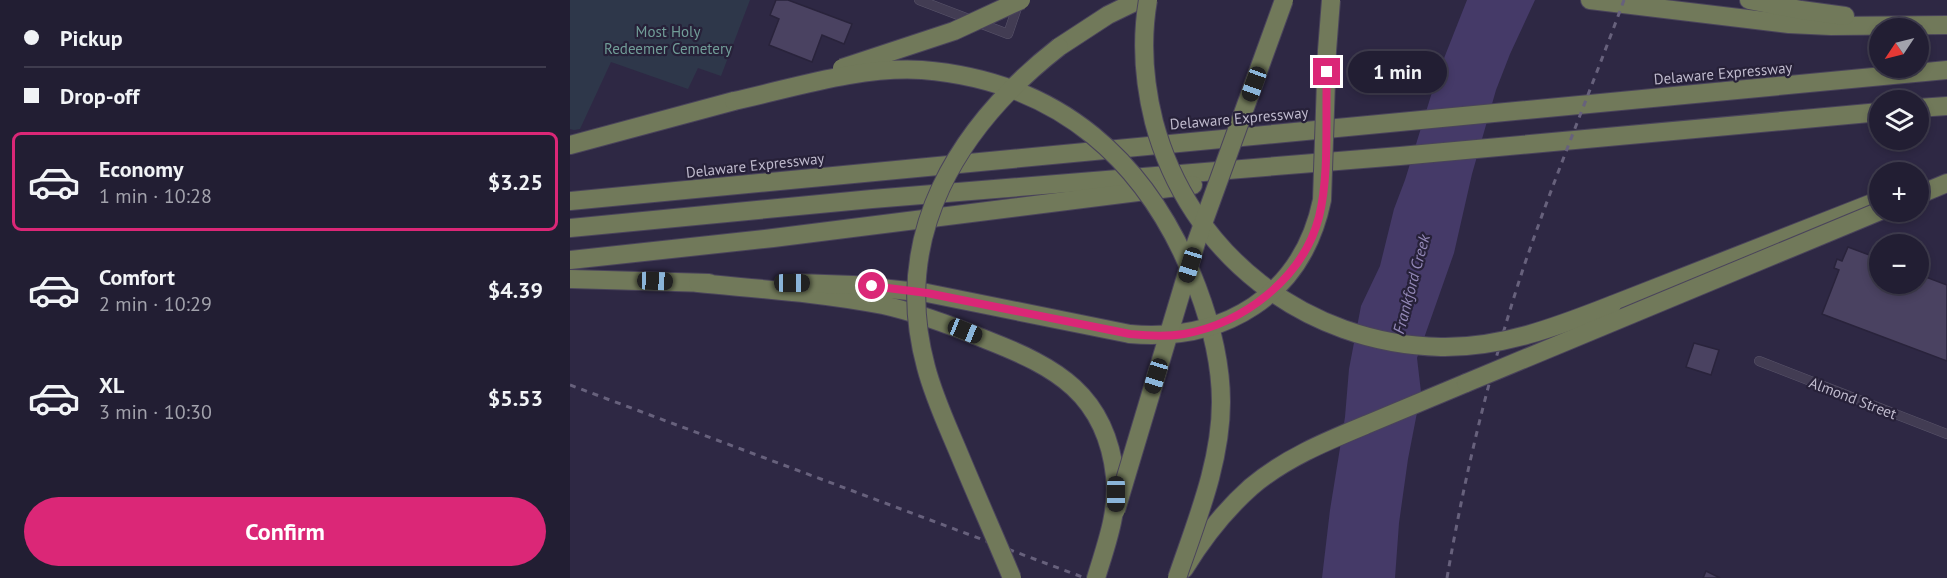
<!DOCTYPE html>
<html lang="en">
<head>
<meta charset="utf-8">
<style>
	body { margin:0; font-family:"PT Sans",sans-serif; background:#2a273b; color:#f1f3f6; height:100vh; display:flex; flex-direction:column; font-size:22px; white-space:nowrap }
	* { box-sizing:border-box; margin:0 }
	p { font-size:20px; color:#a2a2ac }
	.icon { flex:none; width:33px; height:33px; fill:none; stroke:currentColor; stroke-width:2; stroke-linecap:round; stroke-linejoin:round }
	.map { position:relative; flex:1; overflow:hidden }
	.panel { display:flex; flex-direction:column; background:#221e33; width:570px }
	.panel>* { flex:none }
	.top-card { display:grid; align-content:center; height:132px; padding:0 24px; background:#221e33 }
	.needle { width:39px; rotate:235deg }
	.tools { position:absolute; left:1299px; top:18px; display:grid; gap:12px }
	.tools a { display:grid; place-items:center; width:60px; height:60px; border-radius:50%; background:#221e33; box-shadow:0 3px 9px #0003,0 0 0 2px #3f3c4e; font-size:30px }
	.end { position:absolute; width:27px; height:27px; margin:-14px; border:8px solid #db2777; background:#fff; box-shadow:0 0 0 3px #fff }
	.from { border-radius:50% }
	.bubble { position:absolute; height:42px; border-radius:21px; background:#221e33; box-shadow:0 3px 9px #0003,0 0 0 2px #3f3c4e; font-size:20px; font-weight:600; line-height:42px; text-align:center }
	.car { position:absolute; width:18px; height:36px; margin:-18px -9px; border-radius:8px; box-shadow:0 0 4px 2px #0007; background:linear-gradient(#222 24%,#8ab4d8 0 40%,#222 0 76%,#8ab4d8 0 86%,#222 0) }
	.top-card b { display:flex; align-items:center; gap:21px; height:57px; font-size:22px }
	.top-card b+b { border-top:2px solid #3f3c4e }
	.top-card i { width:15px; height:15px; background:#f1f3f6 }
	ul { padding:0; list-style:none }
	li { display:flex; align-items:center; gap:18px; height:99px; margin:0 12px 9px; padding:0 12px; border:3px solid transparent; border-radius:9px }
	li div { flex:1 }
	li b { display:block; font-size:22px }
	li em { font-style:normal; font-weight:600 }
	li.active { border-color:#db2777 }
	li>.icon { width:54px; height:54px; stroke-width:1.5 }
	.action { display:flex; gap:12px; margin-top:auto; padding:12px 24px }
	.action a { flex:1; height:69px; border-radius:36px; background:#db2777; color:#fff; font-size:24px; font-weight:600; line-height:69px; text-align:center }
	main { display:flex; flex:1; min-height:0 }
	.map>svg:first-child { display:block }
</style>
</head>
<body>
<main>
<section class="panel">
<div class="top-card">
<b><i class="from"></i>Pickup</b>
<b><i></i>Drop-off</b>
</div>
<ul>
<li class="active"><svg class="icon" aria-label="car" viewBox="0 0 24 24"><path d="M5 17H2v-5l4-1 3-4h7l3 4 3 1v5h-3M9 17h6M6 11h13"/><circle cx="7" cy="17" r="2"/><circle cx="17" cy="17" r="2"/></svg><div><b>Economy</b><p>1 min · 10:28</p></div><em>$3.25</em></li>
<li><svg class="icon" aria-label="car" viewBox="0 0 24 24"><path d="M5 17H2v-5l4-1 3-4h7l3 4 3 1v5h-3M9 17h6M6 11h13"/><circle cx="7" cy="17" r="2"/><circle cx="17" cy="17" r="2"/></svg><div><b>Comfort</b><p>2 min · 10:29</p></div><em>$4.39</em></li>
<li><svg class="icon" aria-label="car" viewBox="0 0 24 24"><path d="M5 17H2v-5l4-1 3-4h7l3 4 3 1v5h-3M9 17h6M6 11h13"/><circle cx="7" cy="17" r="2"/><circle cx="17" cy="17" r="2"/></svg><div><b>XL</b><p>3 min · 10:30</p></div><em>$5.53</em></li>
</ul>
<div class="action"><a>Confirm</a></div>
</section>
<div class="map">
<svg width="1377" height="578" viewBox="0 0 1377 578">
	<rect width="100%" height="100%" fill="#2e2844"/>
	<!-- green -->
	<path fill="#2e374a" d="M 0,0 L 180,0 L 151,76 L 128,68 L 118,89 L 41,62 L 10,129 L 4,130 L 0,129 Z"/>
	<!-- water -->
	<path fill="#453a68" d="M 897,0 L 965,0 L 940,54 L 926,90 L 902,174 L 884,253 L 847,358 L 851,392 L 838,459 L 829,523 L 825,578 L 752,578 L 760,510 L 775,417 L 779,369 L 791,306 L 810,266 L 824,209 L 835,180 L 867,76 Z"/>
	<!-- building -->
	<g fill="#4a4261" stroke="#29233b" stroke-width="1.5">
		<path d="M 206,0 L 218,0 L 282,24 L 274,44 L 252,35 L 242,62 L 199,45 L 209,19 L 200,15 Z"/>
		<path d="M 1278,247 L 1310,259 L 1310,284 L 1348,284 L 1348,274 L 1377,285 L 1377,361 L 1252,314 L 1269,270 L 1264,268 L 1267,259 L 1272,261 Z"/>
		<path d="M 1124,343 L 1149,350 L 1141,375 L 1116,367 Z"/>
		<path d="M 1136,571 L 1150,578 L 1133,578 Z"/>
	</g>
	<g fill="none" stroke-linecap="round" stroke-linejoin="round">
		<!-- street casing -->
		<g stroke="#5a556b" stroke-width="10">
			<g id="street">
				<path d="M 349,0 L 438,34 L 449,2"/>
				<path d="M 1189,361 L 1377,434"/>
			</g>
		</g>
		<!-- highway casing -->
		<g stroke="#4a445b" stroke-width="20">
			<g id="highway">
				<path d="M 1020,0 L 1219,24 L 1261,26 L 1377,25"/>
				<path d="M 1179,0 L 1231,10 L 1275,16"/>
				<path d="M 489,47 L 538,15 L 569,0"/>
				<path d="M 1348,108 L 1377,106"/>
				<path d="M 0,145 L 164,101"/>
				<path d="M 1348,195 L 1377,183"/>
				<path d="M 0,201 L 1377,70"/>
				<path d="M 0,228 L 302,199 L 830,156 L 1310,112"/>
				<path d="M 0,260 L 203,238 L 623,185"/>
				<path d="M 0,279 L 139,283"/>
				<path d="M 128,283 C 189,289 253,293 313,305 C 349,313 383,326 417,340 C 486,367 536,394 545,476 C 549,511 536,545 526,578"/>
				<path d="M 227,283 L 283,285 L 357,293 L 560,334"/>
				<path d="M 1042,305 L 1310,200"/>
				<path d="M 614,569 C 633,538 654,511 681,487 C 715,458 757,441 798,424 C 831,410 863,397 896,383"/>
			</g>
		</g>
		<!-- street -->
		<use href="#street" stroke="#423c53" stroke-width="9"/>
		<!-- highway -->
		<use href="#highway" stroke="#71795a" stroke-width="18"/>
		<!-- rail -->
		<g stroke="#67617c" stroke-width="3" stroke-dasharray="6 6" stroke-linecap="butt">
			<path d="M 0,385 L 515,578"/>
			<path d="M 877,578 C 895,473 920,370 953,269 C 984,178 1021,90 1054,0"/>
		</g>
		<!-- highway-bridge casing -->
		<g stroke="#4a445b" stroke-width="20" stroke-linecap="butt">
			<g id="highway-bridge">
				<path d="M 578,0 C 571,40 574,82 584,122 C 619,254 735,344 871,347 C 931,348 986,327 1042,305"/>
				<path d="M 272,68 L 384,31 L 451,0"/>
				<path d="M 164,101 C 223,88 291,66 352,70 C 489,81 579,161 627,287 C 641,324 651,363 651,402 C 651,463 626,522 607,578"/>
				<path d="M 560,334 C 654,342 732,296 752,200 L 757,51 L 761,0"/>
				<path d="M 896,383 L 1310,211"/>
				<path d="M 546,510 L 626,243 L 714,0"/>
				<path d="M 442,578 C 425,537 407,497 390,456 C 378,427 364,398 356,367 C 320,235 388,126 489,47"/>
			</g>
		</g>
		<!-- highway-bridge -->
		<use href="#highway-bridge" stroke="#71795a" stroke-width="18"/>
	</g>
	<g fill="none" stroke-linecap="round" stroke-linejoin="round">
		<!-- route -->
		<path stroke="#db2777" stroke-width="8" d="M 302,286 L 357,293 L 560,334 C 578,336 596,337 614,334 C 674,323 733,278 749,217 C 760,172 755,118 757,72"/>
	</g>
	<g text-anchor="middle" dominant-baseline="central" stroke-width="4.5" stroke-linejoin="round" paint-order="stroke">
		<!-- park labels -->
		<g font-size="15" fill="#719d98" stroke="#272139">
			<text x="98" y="31">Most Holy<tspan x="98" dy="17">Redeemer Cemetery</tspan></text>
		</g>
		<!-- street labels -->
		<g font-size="15" fill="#bfbacd" stroke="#272139">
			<text transform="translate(1153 73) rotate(-5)">Delaware Expressway</text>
			<text transform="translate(669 118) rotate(-5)">Delaware Expressway</text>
			<text transform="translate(185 165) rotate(-6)">Delaware Expressway</text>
			<text transform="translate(1283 398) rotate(21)">Almond Street</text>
		</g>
		<!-- water labels -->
		<g font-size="16" font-style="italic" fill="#9489b8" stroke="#272139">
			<text transform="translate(841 284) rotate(-75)">Frankford Creek</text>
		</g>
	</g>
</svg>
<div class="tools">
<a><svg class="needle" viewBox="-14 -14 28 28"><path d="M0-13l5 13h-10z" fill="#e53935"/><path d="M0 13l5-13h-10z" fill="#a2a2ac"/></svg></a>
<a><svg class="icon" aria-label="layers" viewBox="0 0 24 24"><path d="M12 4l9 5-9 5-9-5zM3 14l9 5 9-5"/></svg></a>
<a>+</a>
<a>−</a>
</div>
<i class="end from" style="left:302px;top:286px"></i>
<i class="end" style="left:757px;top:72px"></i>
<div class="bubble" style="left:778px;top:51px;width:99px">1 min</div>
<i class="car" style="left:684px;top:84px;rotate:200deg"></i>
<i class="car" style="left:620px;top:265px;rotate:197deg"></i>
<i class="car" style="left:85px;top:281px;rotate:92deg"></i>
<i class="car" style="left:222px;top:283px;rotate:90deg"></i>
<i class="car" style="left:395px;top:331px;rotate:112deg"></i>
<i class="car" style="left:586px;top:376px;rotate:197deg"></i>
<i class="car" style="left:546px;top:494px;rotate:180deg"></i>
</div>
</main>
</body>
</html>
